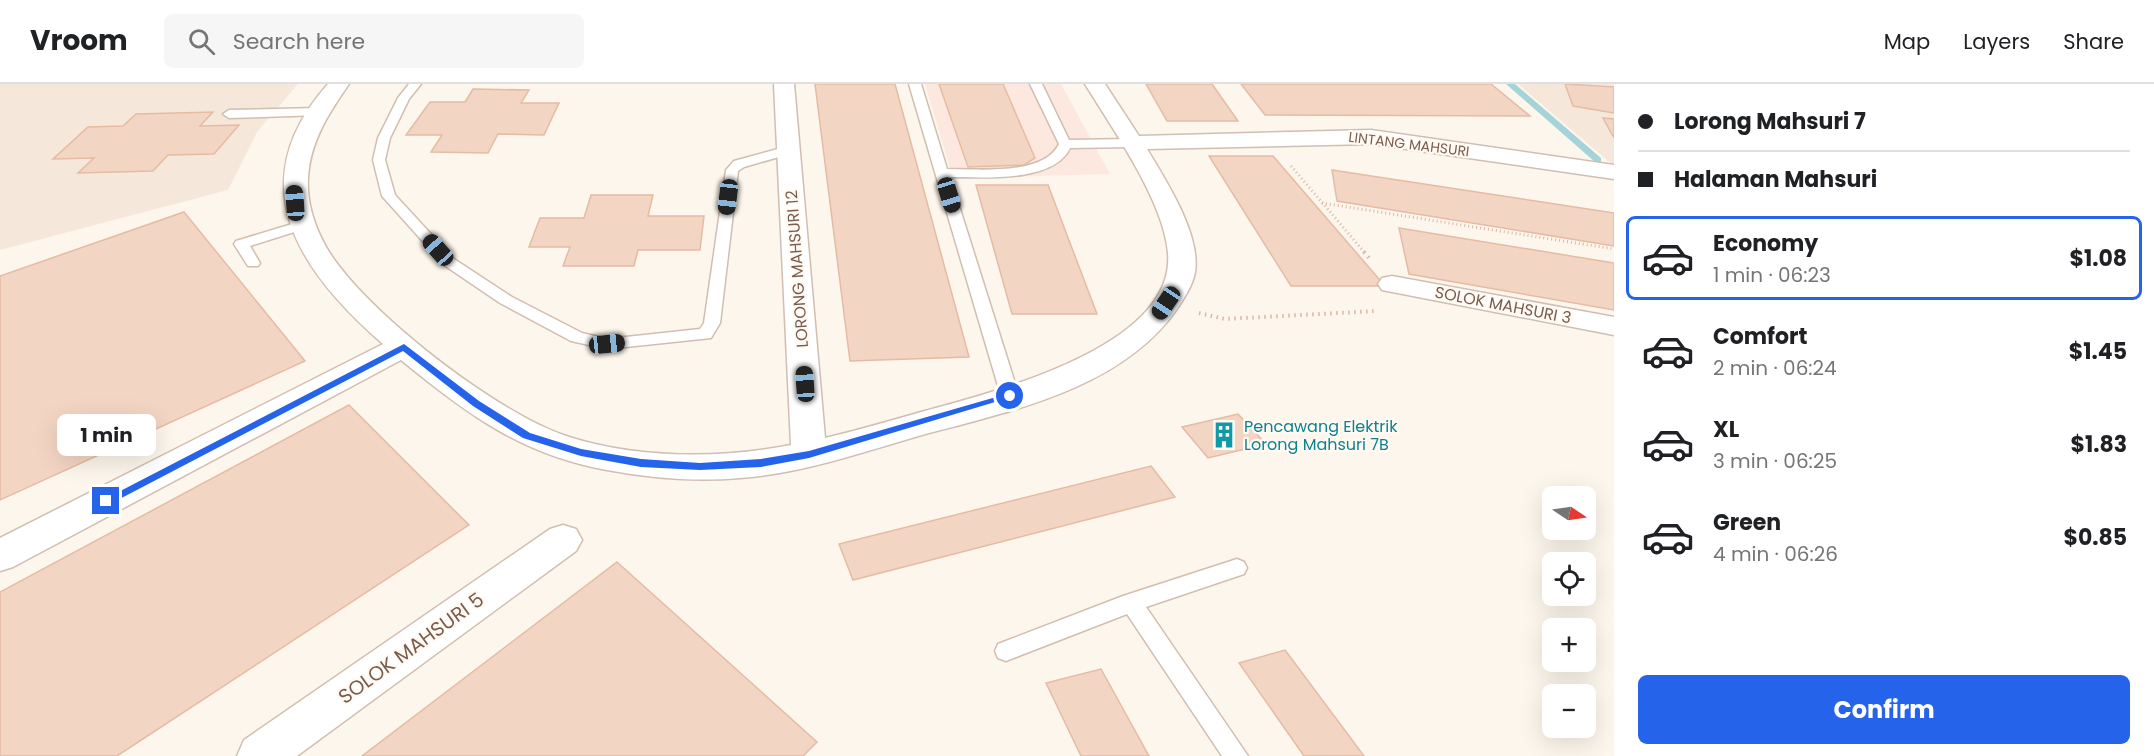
<!DOCTYPE html>
<html lang="en">
<head>
<meta charset="utf-8">
<style>
	body { margin:0; font-family:Poppins,sans-serif; background:#f6f6f6; color:#202124; height:100vh; display:flex; flex-direction:column; font-size:22px; white-space:nowrap }
	* { box-sizing:border-box; margin:0 }
	p { font-size:20px; color:#757577 }
	.icon { flex:none; width:33px; height:33px; fill:none; stroke:currentColor; stroke-width:2; stroke-linecap:round; stroke-linejoin:round }
	.map { position:relative; flex:1; overflow:hidden }
	.drawer { display:flex; flex-direction:column; background:#fff; width:540px }
	.drawer>* { flex:none }
	.top-card { display:grid; align-content:center; height:132px; padding:0 24px; background:#fff }
	.needle { width:39px; rotate:103deg }
	.fabs { position:absolute; left:1542px; top:402px; display:grid; gap:12px }
	.fabs a { display:grid; place-items:center; width:54px; height:54px; border-radius:9px; background:#fff; box-shadow:0 6px 24px #0002; font-size:30px }
	.end { position:absolute; width:27px; height:27px; margin:-14px; border:8px solid #2563eb; background:#fff; box-shadow:0 0 0 3px #fff }
	.from { border-radius:50% }
	.bubble { position:absolute; height:42px; border-radius:9px; background:#fff; box-shadow:0 6px 24px #0002; font-size:20px; font-weight:700; line-height:42px; text-align:center }
	.car { position:absolute; width:18px; height:36px; margin:-18px -9px; border-radius:8px; box-shadow:0 0 4px 2px #0007; background:linear-gradient(#222 24%,#8ab4d8 0 40%,#222 0 76%,#8ab4d8 0 86%,#222 0) }
	.top-card b { display:flex; align-items:center; gap:21px; height:57px; font-size:22px }
	.top-card b+b { border-top:2px solid #e0e0e0 }
	.top-card i { width:15px; height:15px; background:#202124 }
	ul { padding:0; list-style:none }
	li { display:flex; align-items:center; gap:18px; height:84px; margin:0 12px 9px; padding:0 12px; border:3px solid transparent; border-radius:9px }
	li div { flex:1 }
	li b { display:block; font-size:22px }
	li em { font-style:normal; font-weight:700 }
	li.current { border-color:#2563eb }
	li>.icon { width:54px; height:54px; stroke-width:1.5 }
	.primary-button { display:flex; gap:12px; margin-top:auto; padding:12px 24px }
	.primary-button a { flex:1; height:69px; border-radius:9px; background:#2563eb; color:#fff; font-size:24px; font-weight:700; line-height:69px; text-align:center }
	header { display:flex; align-items:center; gap:36px; box-sizing:border-box; height:84px; padding:0 30px; background:#fff; border-bottom:2px solid #e0e0e0 }
	header strong { font-size:28px }
	nav { display:flex; gap:33px; margin-inline-start:auto; font-size:21px }
	.search { width:420px; height:54px; background:#f6f6f6; display:flex; align-items:center; gap:15px; box-sizing:border-box; padding:0 21px; border-radius:9px; color:#757577; font-size:22px }
	main { display:flex; flex:1; min-height:0 }
	.map>svg:first-child { display:block }
</style>
</head>
<body>
<header>
<strong>Vroom</strong>
<div class="search"><svg class="icon" aria-label="search" viewBox="0 0 24 24"><circle cx="10" cy="10" r="6"/><path d="M15 15l6 6"/></svg>Search here</div>
<nav><a>Map</a><a>Layers</a><a>Share</a></nav>
</header>
<main>
<div class="map">
<svg width="1614" height="672" viewBox="0 0 1614 672">
	<rect width="100%" height="100%" fill="#fdf6ec"/>
	<!-- residential -->
	<g fill="#f5e8da">
		<path d="M 0,0 L 298,0 L 257,48 L 228,106 L 0,166 Z"/>
		<path d="M 1518,0 L 1614,0 L 1614,82 Z"/>
	</g>
	<!-- commercial -->
	<path fill="#fde8e0" d="M 925,0 L 1061,0 L 1110,90 L 953,94 Z"/>
	<g fill="none" stroke-linecap="round" stroke-linejoin="round">
		<!-- stream -->
		<path fill="#a5d3da" fill-rule="evenodd" d="M 1506,0 L 1515,0 L 1601,74 L 1601,78 L 1595,78 Z"/>
	</g>
	<!-- building -->
	<g fill="#f3d5c3" stroke="#e6bba3" stroke-width="1.5">
		<path d="M 815,0 L 895,0 L 969,273 L 850,277 Z"/>
		<path d="M 939,0 L 1003,0 L 1035,74 L 1024,81 L 968,83 Z"/>
		<path d="M 1146,0 L 1212,0 L 1238,37 L 1167,37 Z"/>
		<path d="M 1241,0 L 1491,0 L 1530,32 L 1265,31 Z"/>
		<path d="M 1565,0 L 1614,3 L 1614,29 L 1573,22 Z"/>
		<path d="M 473,5 L 529,6 L 521,19 L 559,19 L 544,51 L 498,50 L 488,69 L 431,68 L 442,51 L 406,51 L 430,18 L 465,18 Z"/>
		<path d="M 213,28 L 200,42 L 239,41 L 214,70 L 168,71 L 153,87 L 78,89 L 94,74 L 53,75 L 88,43 L 123,42 L 136,30 Z"/>
		<path d="M 1603,34 L 1614,35 L 1614,54 Z"/>
		<path d="M 1209,72 L 1273,72 L 1385,202 L 1291,202 Z"/>
		<path d="M 1332,86 L 1614,129 L 1614,162 L 1337,117 Z"/>
		<path d="M 976,101 L 1048,101 L 1097,230 L 1012,230 Z"/>
		<path d="M 591,111 L 653,111 L 648,132 L 704,132 L 700,166 L 638,166 L 634,182 L 563,182 L 570,163 L 529,163 L 540,134 L 584,134 Z"/>
		<path d="M 184,128 L 305,277 L 0,416 L 0,192 Z"/>
		<path d="M 1399,144 L 1614,179 L 1614,226 L 1409,190 Z"/>
		<path d="M 349,321 L 469,441 L 117,672 L 0,672 L 0,508 Z"/>
		<path d="M 1238,330 L 1266,360 L 1208,374 L 1182,343 Z"/>
		<path d="M 1151,382 L 1175,413 L 853,496 L 839,460 Z"/>
		<path d="M 617,478 L 817,658 L 803,672 L 362,672 Z"/>
		<path d="M 1285,566 L 1364,672 L 1304,672 L 1239,579 Z"/>
		<path d="M 1101,585 L 1149,672 L 1081,672 L 1046,599 Z"/>
	</g>
	<g fill="none" stroke-linecap="round" stroke-linejoin="round">
		<!-- service casing -->
		<g stroke="#d1beb0" stroke-width="3">
			<g id="service">
				<path d="M 409,0 L 421,0 L 409,15 L 390,54 L 385,76 L 395,111 L 454,175 L 512,213 L 582,249 L 607,255 L 700,245 L 704,239 L 726,86 L 734,77 L 789,62 L 793,63 L 793,69 L 744,83 L 738,87 L 720,239 L 711,254 L 607,265 L 571,257 L 500,219 L 444,181 L 382,112 L 373,76 L 378,54 L 398,14 Z"/>
				<path d="M 909,0 L 921,0 L 947,85 C 978,85 1044,92 1059,60 L 1030,0 L 1042,0 L 1069,56 L 1131,55 L 1137,59 L 1131,63 L 1070,64 C 1054,99 983,93 950,93 L 1019,312 L 1016,316 L 1010,318 L 1001,312 Z"/>
				<path d="M 318,24 L 324,28 L 322,31 L 229,34 L 223,30 L 229,26 Z"/>
				<path d="M 302,137 L 307,138 L 307,144 L 250,162 L 260,179 L 258,182 L 248,182 L 234,160 L 236,157 Z"/>
				<path d="M 1237,475 L 1244,478 L 1247,484 L 1244,490 L 1146,523 L 1248,672 L 1222,672 L 1127,530 L 1006,577 L 998,574 L 995,567 L 998,560 L 1123,512 Z"/>
			</g>
		</g>
		<!-- minor casing -->
		<g stroke="#d1beb0" stroke-width="3">
			<g id="minor">
				<path d="M 328,0 L 349,0 C 329,29 310,57 308,94 C 306,125 320,158 339,182 C 382,239 498,329 566,352 C 636,375 720,375 791,361 L 774,0 L 794,0 L 825,354 C 859,346 892,336 925,327 C 993,308 1176,263 1168,169 C 1164,117 1112,44 1085,0 L 1105,0 L 1139,52 L 1371,46 L 1614,81 L 1614,95 L 1371,60 L 1147,65 C 1166,97 1201,150 1195,188 C 1193,201 1184,214 1177,225 C 1120,307 1005,328 915,353 C 857,370 799,390 740,394 C 695,398 650,394 607,386 C 522,371 467,330 401,276 L 13,483 L 0,487 L 0,454 L 383,260 C 299,187 239,100 328,0 Z"/>
				<path d="M 1392,192 L 1614,233 L 1614,251 L 1382,206 L 1378,200 L 1382,194 Z"/>
				<path d="M 563,441 L 576,445 L 582,456 L 576,467 L 297,672 L 237,672 L 244,656 L 550,445 Z"/>
			</g>
		</g>
		<!-- path-far1 -->
		<g stroke="#d9b8a5" stroke-width="3" stroke-dasharray="1 3" stroke-linecap="butt">
			<path d="M 1291,82 L 1365,169"/>
			<path d="M 1322,119 L 1614,165"/>
		</g>
		<!-- path -->
		<g stroke="#d9b8a5" stroke-width="4" stroke-dasharray="1.5 4.5" stroke-linecap="butt">
			<path d="M 1364,168 L 1372,177"/>
			<path d="M 1199,229 L 1225,235 L 1376,227"/>
		</g>
		<!-- service -->
		<use href="#service" fill="#fff" fill-rule="evenodd"/>
		<!-- minor -->
		<use href="#minor" fill="#fff" fill-rule="evenodd"/>
	</g>
	<!-- route -->
	<path fill="#2563eb" d="M 404,260 L 479,317 L 530,349 L 581,365 L 641,375 L 700,379 L 761,375 L 809,367 L 1010,309 L 1015,312 L 809,374 L 761,383 L 700,386 L 641,383 L 581,372 L 523,354 L 473,322 L 403,267 L 110,420 L 103,420 L 101,417 Z"/>
	<!-- icons -->
	<defs>
		<g id="building-bare" transform="scale(2.07)"><path d="M-4-6H4V6H1V3H-1V6H-4ZM-2.5-4.3h1.7v1.8h-1.7ZM.8-4.3h1.7v1.8H.8ZM-2.5-1h1.7V.8h-1.7ZM.8-1h1.7V.8H.8Z" fill="#0f9aa8" stroke="#fffaf3" stroke-width="2.5" paint-order="stroke"/></g>
	</defs>
	<g fill-rule="evenodd">
		<use href="#building-bare" x="1224" y="351"/>
	</g>
	<g text-anchor="middle" dominant-baseline="central" stroke-width="4.5" stroke-linejoin="round" paint-order="stroke">
		<!-- far-street labels -->
		<g font-size="14" fill="#7a5c4d" stroke="#fffaf3">
			<text transform="translate(1409 60) rotate(7)">LINTANG MAHSURI</text>
		</g>
		<!-- street labels -->
		<g font-size="16" fill="#7a5c4d" stroke="#fffaf3">
			<text transform="translate(797 185) rotate(-94)">LORONG MAHSURI 12</text>
			<text transform="translate(1503 221) rotate(11)">SOLOK MAHSURI 3</text>
		</g>
		<!-- culture labels -->
		<g font-size="16" fill="#0d838f" stroke="#fffaf3" text-anchor="start">
			<text x="1244" y="342">Pencawang Elektrik<tspan x="1244" dy="18">Lorong Mahsuri 7B</tspan></text>
		</g>
		<!-- near-street labels -->
		<g font-size="20" fill="#7a5c4d" stroke="#fffaf3">
			<text transform="translate(411 564) rotate(-36)">SOLOK MAHSURI 5</text>
		</g>
	</g>
</svg>
<div class="fabs">
<a><svg class="needle" viewBox="-14 -14 28 28"><path d="M0-13l5 13h-10z" fill="#e53935"/><path d="M0 13l5-13h-10z" fill="#757577"/></svg></a>
<a><svg class="icon" aria-label="locate" viewBox="0 0 24 24"><circle cx="12" cy="12" r="6"/><path d="M12 2v4M12 18v4M2 12h4M18 12h4"/></svg></a>
<a>+</a>
<a>−</a>
</div>
<i class="end from" style="left:1010px;top:312px"></i>
<i class="end" style="left:106px;top:417px"></i>
<div class="bubble" style="left:57px;top:330px;width:99px">1 min</div>
<i class="car" style="left:949px;top:111px;rotate:163deg"></i>
<i class="car" style="left:728px;top:113px;rotate:187deg"></i>
<i class="car" style="left:295px;top:119px;rotate:356deg"></i>
<i class="car" style="left:438px;top:166px;rotate:318deg"></i>
<i class="car" style="left:1166px;top:219px;rotate:214deg"></i>
<i class="car" style="left:607px;top:260px;rotate:84deg"></i>
<i class="car" style="left:805px;top:300px;rotate:356deg"></i>
</div>
<section class="drawer">
<div class="top-card">
<b><i class="from"></i>Lorong Mahsuri 7</b>
<b><i></i>Halaman Mahsuri</b>
</div>
<ul>
<li class="current"><svg class="icon" aria-label="car" viewBox="0 0 24 24"><path d="M5 17H2v-5l4-1 3-4h7l3 4 3 1v5h-3M9 17h6M6 11h13"/><circle cx="7" cy="17" r="2"/><circle cx="17" cy="17" r="2"/></svg><div><b>Economy</b><p>1 min · 06:23</p></div><em>$1.08</em></li>
<li><svg class="icon" aria-label="car" viewBox="0 0 24 24"><path d="M5 17H2v-5l4-1 3-4h7l3 4 3 1v5h-3M9 17h6M6 11h13"/><circle cx="7" cy="17" r="2"/><circle cx="17" cy="17" r="2"/></svg><div><b>Comfort</b><p>2 min · 06:24</p></div><em>$1.45</em></li>
<li><svg class="icon" aria-label="car" viewBox="0 0 24 24"><path d="M5 17H2v-5l4-1 3-4h7l3 4 3 1v5h-3M9 17h6M6 11h13"/><circle cx="7" cy="17" r="2"/><circle cx="17" cy="17" r="2"/></svg><div><b>XL</b><p>3 min · 06:25</p></div><em>$1.83</em></li>
<li><svg class="icon" aria-label="car" viewBox="0 0 24 24"><path d="M5 17H2v-5l4-1 3-4h7l3 4 3 1v5h-3M9 17h6M6 11h13"/><circle cx="7" cy="17" r="2"/><circle cx="17" cy="17" r="2"/></svg><div><b>Green</b><p>4 min · 06:26</p></div><em>$0.85</em></li>
</ul>
<div class="primary-button"><a>Confirm</a></div>
</section>
</main>
</body>
</html>
